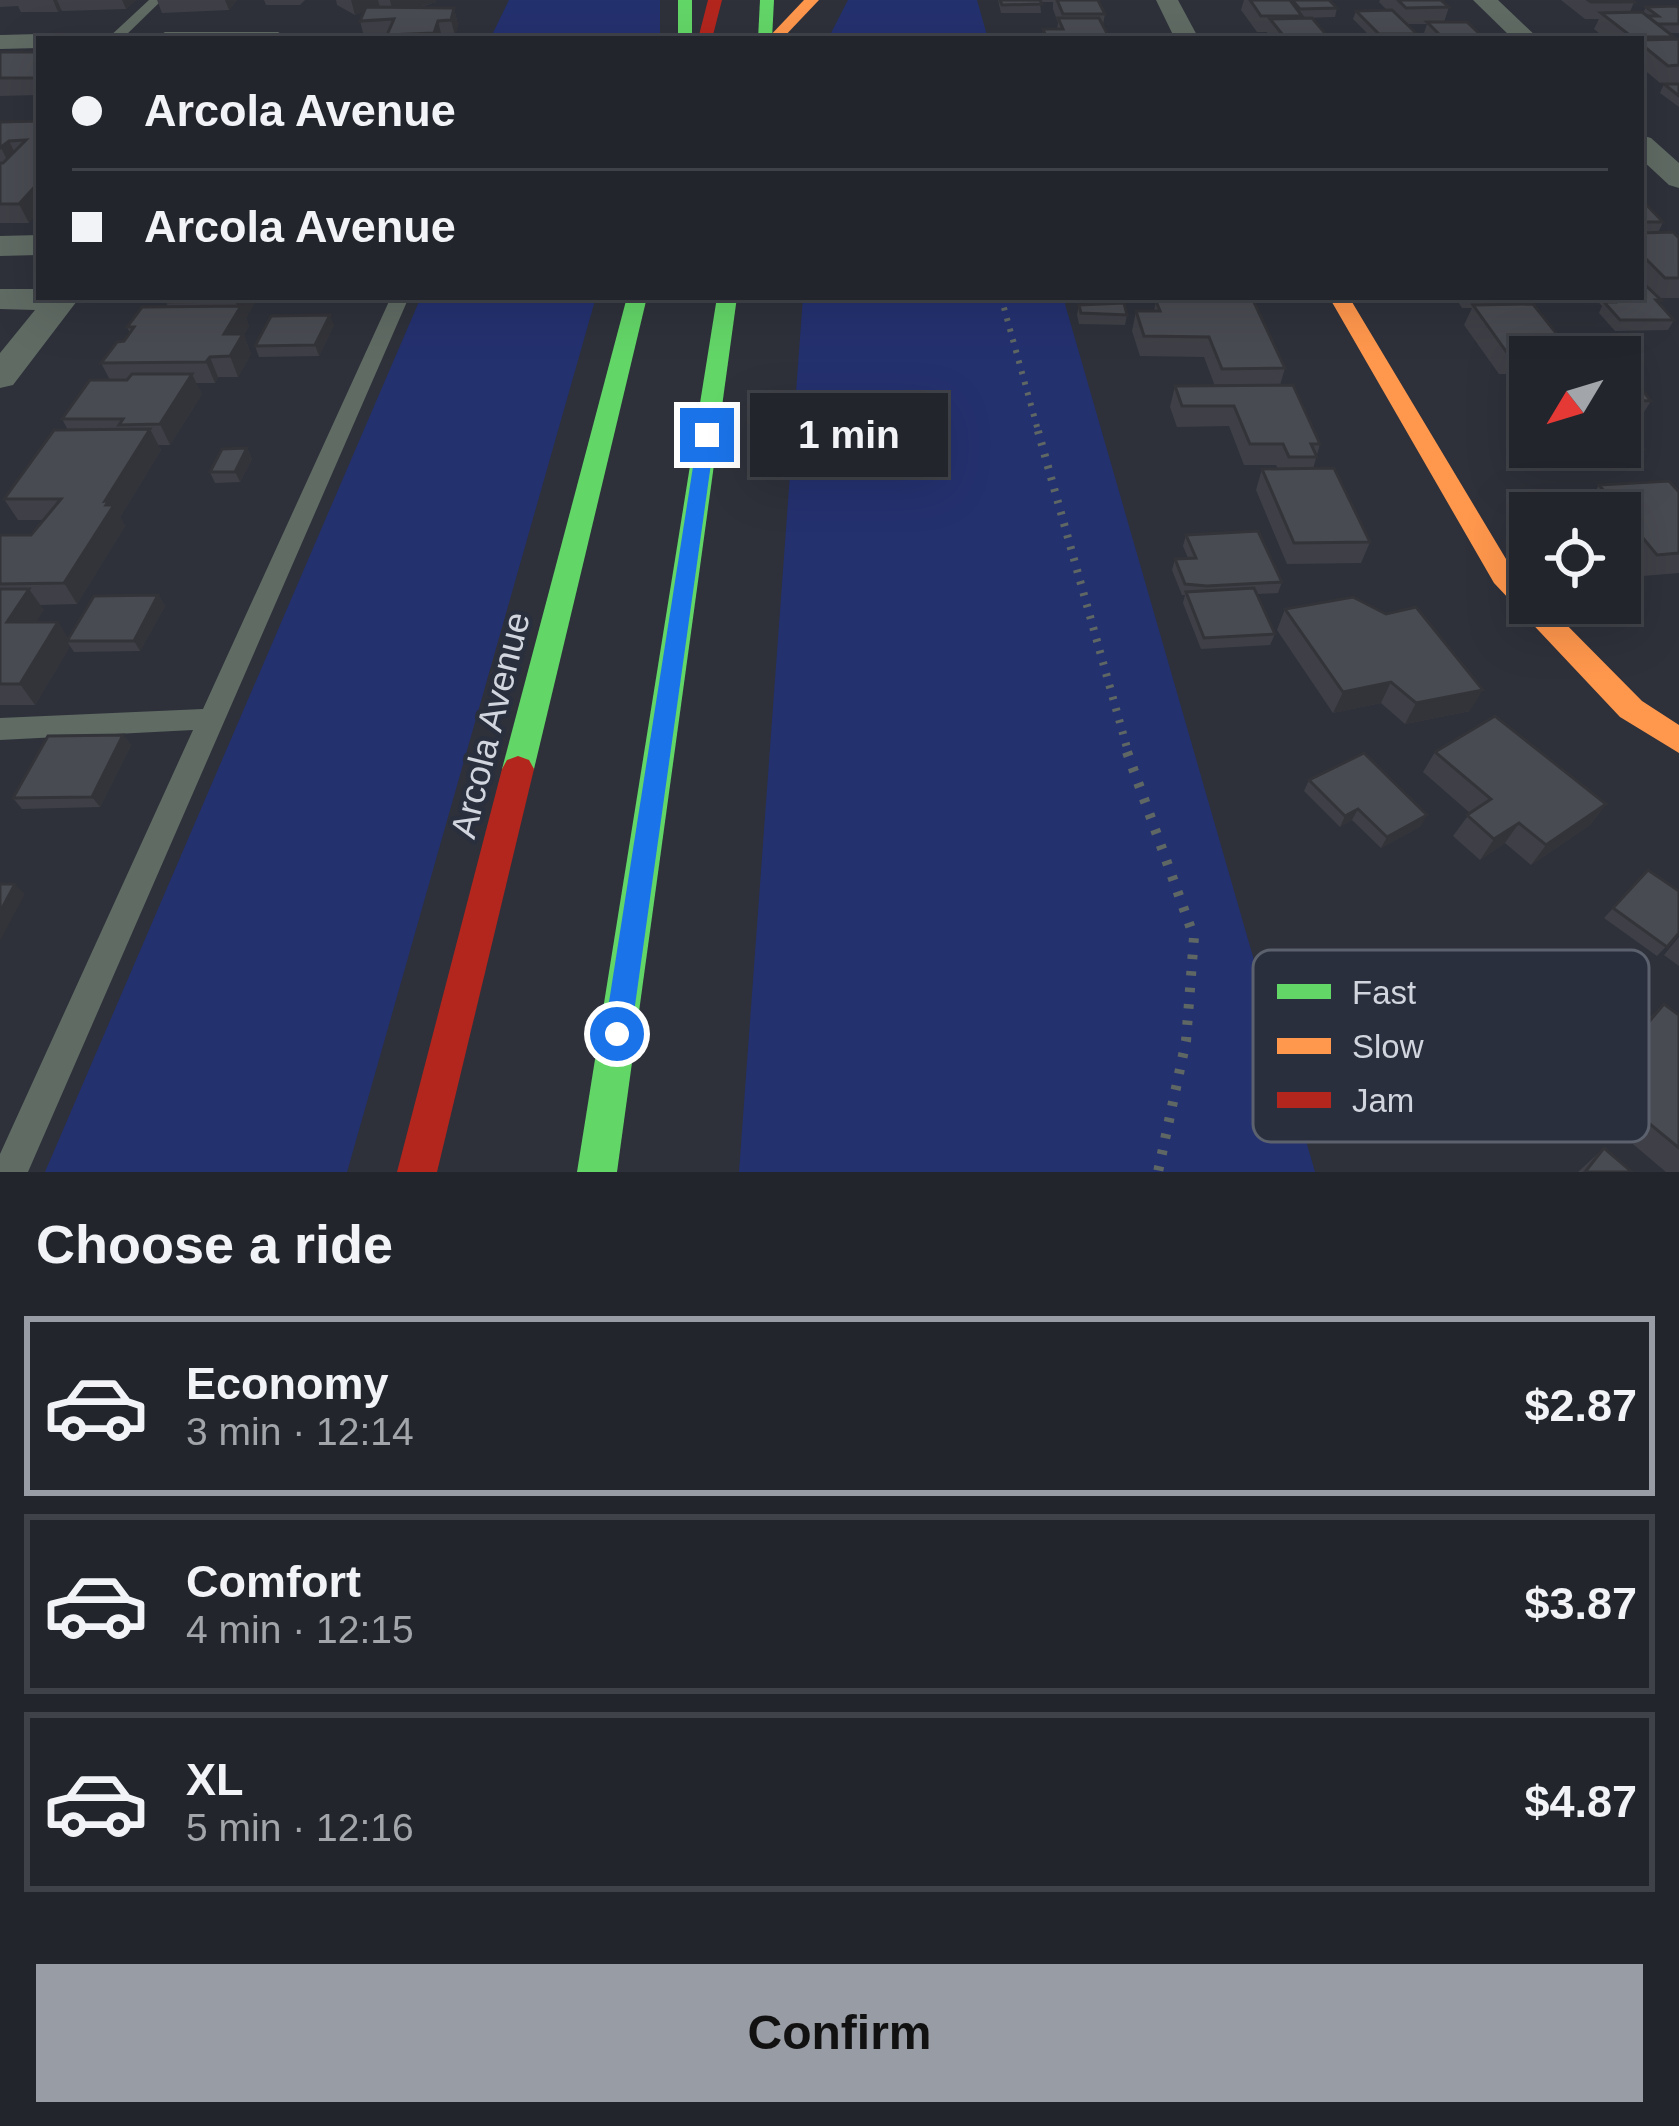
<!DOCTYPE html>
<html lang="en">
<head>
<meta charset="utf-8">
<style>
	body { margin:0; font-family:Arial,sans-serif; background:#2a2d34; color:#f1f3f6; height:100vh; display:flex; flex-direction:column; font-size:45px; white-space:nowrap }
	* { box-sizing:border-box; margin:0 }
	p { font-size:39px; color:#a2a5a9 }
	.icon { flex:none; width:66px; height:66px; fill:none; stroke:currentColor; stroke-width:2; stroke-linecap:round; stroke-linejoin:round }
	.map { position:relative; height:1172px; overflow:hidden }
	.side { display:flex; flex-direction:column; background:#22252c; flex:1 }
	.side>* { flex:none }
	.guide { position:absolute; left:36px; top:36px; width:1608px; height:264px; border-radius:0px; box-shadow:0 12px 48px #0002,0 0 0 3px #3f4248; display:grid; align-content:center; height:264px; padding:0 36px; background:#22252c }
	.needle { width:78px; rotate:232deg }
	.controls { position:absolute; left:1509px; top:336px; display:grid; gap:24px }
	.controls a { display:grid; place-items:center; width:132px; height:132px; border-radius:0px; background:#22252c; box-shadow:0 12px 48px #0002,0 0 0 3px #3f4248; font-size:60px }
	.end { position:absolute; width:54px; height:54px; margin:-27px; border:15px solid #1a73e8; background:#fff; box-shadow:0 0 0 6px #fff }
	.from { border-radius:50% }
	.bubble { position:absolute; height:84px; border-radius:0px; background:#22252c; box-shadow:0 12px 48px #0002,0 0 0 3px #3f4248; font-size:39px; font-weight:800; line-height:84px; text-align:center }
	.guide b { display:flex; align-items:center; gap:42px; height:114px; font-size:45px }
	.guide b+b { border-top:3px solid #3f4248 }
	.guide i { width:30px; height:30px; background:#f1f3f6 }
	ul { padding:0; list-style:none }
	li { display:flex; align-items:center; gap:36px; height:180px; margin:0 24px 18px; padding:0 12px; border:6px solid #3f4248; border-radius:0px }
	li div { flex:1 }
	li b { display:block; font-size:45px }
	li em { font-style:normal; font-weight:800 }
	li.on { border-color:#989ca5 }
	li>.icon { width:108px; height:108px; stroke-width:1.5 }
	h2 { padding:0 36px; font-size:54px; line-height:144px }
	.primary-button { display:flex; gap:24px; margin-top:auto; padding:24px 36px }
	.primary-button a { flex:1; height:138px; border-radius:0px; background:#989ca5; color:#111; font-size:48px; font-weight:800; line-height:138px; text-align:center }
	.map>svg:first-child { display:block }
</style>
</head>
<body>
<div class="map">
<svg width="1679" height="1172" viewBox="0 0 1679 1172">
	<rect width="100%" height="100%" fill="#2e313a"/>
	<!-- green -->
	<g fill="#24316f">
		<path d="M 509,0 L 660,0 L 660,39 L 490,39 Z"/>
		<path d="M 848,0 L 977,0 L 988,39 L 828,39 Z"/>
		<path d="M 421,297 L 596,297 L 347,1172 L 45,1172 Z"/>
		<path d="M 803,297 L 1063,297 L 1315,1172 L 739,1172 Z"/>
	</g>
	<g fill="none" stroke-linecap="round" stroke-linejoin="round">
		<!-- path-far2 -->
		<path stroke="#5f6764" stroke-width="6" stroke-dasharray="3 8" stroke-linecap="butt" d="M 1001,297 L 1039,434"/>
		<!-- path-far1 -->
		<path stroke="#5f6764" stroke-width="8" stroke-dasharray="3 9" stroke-linecap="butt" d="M 1038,431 L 1129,755"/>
		<!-- path -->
		<path stroke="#5f6764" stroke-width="10" stroke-dasharray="4.5 12" stroke-linecap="butt" d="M 1127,752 L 1194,937 L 1186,1041 L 1158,1172"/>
		<!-- lane -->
		<g fill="#606b64" fill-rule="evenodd">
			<path d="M 149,0 L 162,0 L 122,39 L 107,39 Z"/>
			<path d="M 391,297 L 409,297 L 28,1172 L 0,1172 L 0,1154 L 193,730 L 0,740 L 0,718 L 203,709 Z"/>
		</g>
		<!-- street -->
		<g fill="#606b64" fill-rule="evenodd">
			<path d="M 1156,0 L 1178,0 L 1199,39 L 1175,39 Z"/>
			<path d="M 1473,0 L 1498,0 L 1539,39 L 1513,39 Z"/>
			<path d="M 165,32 L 278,32 L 290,39 L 153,39 Z"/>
			<path d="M 39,34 L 50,39 L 39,39 L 39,48 L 0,49 L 0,35 Z"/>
			<path d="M 1641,135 L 1651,138 L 1679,163 L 1679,188 L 1669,185 L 1641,159 Z"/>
			<path d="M 39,235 L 39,255 L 0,256 L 0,236 Z"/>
			<path d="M 0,289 L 39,289 L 39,297 L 80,297 L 13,385 L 0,388 L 0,353 L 35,310 L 0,309 Z"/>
		</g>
		<!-- fast -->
		<g fill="#63d668" fill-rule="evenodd">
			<rect x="678" y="0" width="14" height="39"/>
			<path d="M 760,0 L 774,0 L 772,39 L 758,39 Z"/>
			<path d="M 627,297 L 647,297 L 534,769 L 529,778 L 518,782 L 507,778 L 502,769 Z"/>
			<path d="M 717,297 L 737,297 L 617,1172 L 577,1172 Z"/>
		</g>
		<!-- slow -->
		<g fill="#ff974d" fill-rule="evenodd">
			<path d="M 804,0 L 819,0 L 782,39 L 767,39 Z"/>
			<path d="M 1329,297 L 1349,297 L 1512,569 L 1530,587 L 1530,603 L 1545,603 L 1642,701 L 1679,725 L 1679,753 L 1620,717 L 1494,583 Z"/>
		</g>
		<!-- jam -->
		<g fill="#b3261e" fill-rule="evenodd">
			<path d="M 708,0 L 722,0 L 712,39 L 698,39 Z"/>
			<path d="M 518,756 L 529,760 L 534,769 L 437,1172 L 397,1172 L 502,769 L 507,760 Z"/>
		</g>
	</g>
	<!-- wall -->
	<g fill="#3f4047">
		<path d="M 0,0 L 136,0 L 126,9 L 62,11 L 61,9 L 58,12 L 21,12 L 18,6 L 0,7 Z"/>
		<path d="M 157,0 L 237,0 L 229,10 L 162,13 Z"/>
		<path d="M 264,0 L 305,0 L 300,5 L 266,5 Z"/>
		<path d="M 336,0 L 436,0 L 436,2 L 417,8 L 454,8 L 458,25 L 455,36 L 442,37 L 441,39 L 389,39 L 388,36 L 364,37 L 360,21 L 364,12 L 355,15 L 337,5 Z"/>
		<path d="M 998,0 L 1098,0 L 1105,14 L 1103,25 L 1110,39 L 1042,39 L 1043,29 L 1057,29 L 1058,23 L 1053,9 L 1053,2 L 1040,2 L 1041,13 L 1001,13 Z"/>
		<path d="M 1244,0 L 1329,0 L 1337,8 L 1335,17 L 1302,18 L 1330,39 L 1269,39 L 1266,35 L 1267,32 L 1257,32 L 1241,10 Z"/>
		<path d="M 1380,0 L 1441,0 L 1449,7 L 1444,22 L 1485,39 L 1422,39 L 1427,24 L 1407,24 L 1417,34 L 1415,39 L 1373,39 L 1353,19 L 1356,11 L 1387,10 L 1379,2 Z"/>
		<path d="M 1561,0 L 1631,0 L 1634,2 L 1630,12 L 1643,13 L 1646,7 L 1679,8 L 1679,33 L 1669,33 L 1674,37 L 1673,39 L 1679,39 L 1679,83 L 1660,83 L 1641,67 L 1641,39 L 1606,39 L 1594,29 L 1599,19 L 1585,19 Z"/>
		<path d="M 0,52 L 39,52 L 39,95 L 0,96 Z"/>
		<path d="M 1664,84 L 1679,84 L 1679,107 L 1660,93 Z"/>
		<path d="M 39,121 L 29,223 L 0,223 L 0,122 Z"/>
		<path d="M 1641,199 L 1663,222 L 1658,233 L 1679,238 L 1679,298 L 1659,298 L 1661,300 L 1659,304 L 1674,320 L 1668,330 L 1615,331 L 1599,313 L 1602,306 L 1594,297 L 1641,297 Z"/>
		<path d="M 168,297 L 258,297 L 246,318 L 249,326 L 244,335 L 251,354 L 238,377 L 218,377 L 215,383 L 196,383 L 202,394 L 170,445 L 158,445 L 161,450 L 120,517 L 125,526 L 77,604 L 40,605 L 44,610 L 35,622 L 58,622 L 68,639 L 158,595 L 165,606 L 140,651 L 74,652 L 70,646 L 35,705 L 0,705 L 0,535 L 31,535 L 43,520 L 18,520 L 4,499 L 68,430 L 62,419 L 110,380 L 101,363 L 124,341 L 130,333 L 127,327 L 168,307 L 166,302 Z"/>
		<path d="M 1163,297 L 1222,297 L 1221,301 L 1285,368 L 1280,385 L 1320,444 L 1313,469 L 1370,542 L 1361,563 L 1287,564 L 1256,490 L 1262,469 L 1278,469 L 1276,465 L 1244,465 L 1229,426 L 1177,427 L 1170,407 L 1175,386 L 1215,386 L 1204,357 L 1140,356 L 1132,331 L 1136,311 L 1154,311 L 1156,301 L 1165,301 Z"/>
		<path d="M 1455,297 L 1526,297 L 1522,304 L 1572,353 L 1570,357 L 1530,357 L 1530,374 L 1499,374 L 1464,325 L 1472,308 L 1462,308 Z"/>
		<path d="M 1079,305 L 1127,315 L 1125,325 L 1079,324 L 1077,315 Z"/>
		<path d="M 334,325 L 319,356 L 259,357 L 255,346 Z"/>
		<path d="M 1620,381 L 1651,401 L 1644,412 L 1627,411 L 1622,421 L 1644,449 L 1631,470 L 1560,471 L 1544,447 L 1620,447 Z"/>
		<path d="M 1527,386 L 1530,386 L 1530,426 L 1517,407 Z"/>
		<path d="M 247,448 L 252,459 L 240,482 L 215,483 L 210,472 Z"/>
		<path d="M 1599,485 L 1679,492 L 1679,573 L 1643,576 L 1620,547 L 1620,513 L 1593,513 L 1587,506 Z"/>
		<path d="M 1186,535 L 1282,582 L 1278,593 L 1257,594 L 1275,634 L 1270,645 L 1201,649 L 1183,603 L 1185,595 L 1182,595 L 1172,570 L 1175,559 L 1188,558 L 1183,546 Z"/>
		<path d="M 1285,609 L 1386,614 L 1470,711 L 1405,724 L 1381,703 L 1333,713 L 1277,630 Z"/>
		<path d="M 123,735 L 131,745 L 100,807 L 22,809 L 13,798 Z"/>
		<path d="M 1435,752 L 1606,804 L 1590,825 L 1531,865 L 1505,843 L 1480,860 L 1453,836 L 1470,813 L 1423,772 Z"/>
		<path d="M 1309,780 L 1421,826 L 1381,848 L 1352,820 L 1340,827 L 1304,791 Z"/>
		<path d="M 1648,870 L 1679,933 L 1657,956 L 1604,918 Z"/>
		<path d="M 1679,937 L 1679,966 L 1664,955 Z"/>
		<path d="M 1664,1004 L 1679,1015 L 1679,1172 L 1666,1172 L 1614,1128 L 1617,1124 L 1582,1096 L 1645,1022 Z"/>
		<path d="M 1459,1027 L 1545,1100 L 1536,1108 L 1451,1036 Z"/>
		<path d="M 1604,1148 L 1632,1172 L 1578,1172 Z"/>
	</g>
	<!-- shaded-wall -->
	<g fill="#333439">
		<path d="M 53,0 L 57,0 L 61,9 L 58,12 Z"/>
		<path d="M 122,0 L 136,0 L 126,9 Z"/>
		<path d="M 225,0 L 237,0 L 229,10 Z"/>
		<path d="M 351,0 L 378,0 L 380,7 L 355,15 Z"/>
		<path d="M 390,0 L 436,0 L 436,2 L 393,14 Z"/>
		<path d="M 454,8 L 458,25 L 455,36 L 451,20 Z"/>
		<path d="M 438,21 L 442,37 L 441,39 L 436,39 L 434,33 Z"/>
		<path d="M 9,141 L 18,159 L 10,166 L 1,148 Z"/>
		<path d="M 39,182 L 39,211 L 29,223 L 19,204 Z"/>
		<path d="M 238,297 L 258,297 L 246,318 L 249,326 L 244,335 L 251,354 L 238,377 L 230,356 L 224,334 L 239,310 L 235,301 Z"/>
		<path d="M 330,315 L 334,325 L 319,356 L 315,345 Z"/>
		<path d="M 210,357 L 218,377 L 215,383 L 206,362 Z"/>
		<path d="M 192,374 L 202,394 L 170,445 L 160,424 Z"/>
		<path d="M 150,429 L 161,450 L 120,517 L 125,526 L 77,604 L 64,583 L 105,501 Z"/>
		<path d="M 247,448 L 252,459 L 240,482 L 235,472 Z"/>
		<path d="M 29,589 L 44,610 L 22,643 L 7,622 Z"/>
		<path d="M 158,595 L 165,606 L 140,651 L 134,641 Z"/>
		<path d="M 58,622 L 70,641 L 67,641 L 70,646 L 35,705 L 20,684 Z"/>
		<path d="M 1391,682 L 1381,703 L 1333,713 L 1343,692 Z"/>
		<path d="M 1483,690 L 1470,711 L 1405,724 L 1416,703 Z"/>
		<path d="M 123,735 L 131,745 L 100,807 L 92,797 Z"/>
		<path d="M 1606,804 L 1590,825 L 1531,865 L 1546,845 Z"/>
		<path d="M 1358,809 L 1352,820 L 1340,827 L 1345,816 Z"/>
		<path d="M 1427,815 L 1421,826 L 1381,848 L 1387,837 Z"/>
		<path d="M 1519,823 L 1505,843 L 1480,860 L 1494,839 Z"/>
		<path d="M 15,884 L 25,894 L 0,941 L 0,912 Z"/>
	</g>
	<!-- building -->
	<g fill="#494b52" stroke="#333439" stroke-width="3">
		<path d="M 1000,0 L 1040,0 L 1042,4 L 1002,5 Z"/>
		<path d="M 1057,0 L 1098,0 L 1105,14 L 1063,14 Z"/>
		<path d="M 1250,0 L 1290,0 L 1302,16 L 1261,16 Z"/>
		<path d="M 1292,0 L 1329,0 L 1337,8 L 1300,9 Z"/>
		<path d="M 1398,0 L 1441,0 L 1449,7 L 1406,8 Z"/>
		<path d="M 1588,0 L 1631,0 L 1634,2 L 1591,2 Z"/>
		<path d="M 1676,6 L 1679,8 L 1679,24 L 1657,24 L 1646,16 L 1658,16 L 1646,7 Z"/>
		<path d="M 366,7 L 454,8 L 451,20 L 438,21 L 434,33 L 387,35 L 394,19 L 360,21 Z"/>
		<path d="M 1392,10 L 1417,34 L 1379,34 L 1356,11 Z"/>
		<path d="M 1642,12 L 1674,37 L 1632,37 L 1601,13 Z"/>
		<path d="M 1058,18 L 1099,18 L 1110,39 L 1047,39 L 1043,29 L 1063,29 Z"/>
		<path d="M 1312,18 L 1330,39 L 1286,39 L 1270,19 Z"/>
		<path d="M 1427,22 L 1467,22 L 1485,39 L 1444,39 Z"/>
		<path d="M 1679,39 L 1679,65 L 1668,66 L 1641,44 L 1641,40 Z"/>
		<rect x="0" y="52" width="39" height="26"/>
		<path d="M 1664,84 L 1679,84 L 1679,96 Z"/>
		<path d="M 39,121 L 39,182 L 19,204 L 0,204 L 0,163 L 3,163 L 26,140 L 9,141 L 0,148 L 0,122 Z"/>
		<path d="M 1641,199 L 1663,222 L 1641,222 Z"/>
		<path d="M 1673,232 L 1679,238 L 1679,278 L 1665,278 L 1641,254 L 1641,233 Z"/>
		<path d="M 1641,283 L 1643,283 L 1661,300 L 1656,300 L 1674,320 L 1620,320 L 1604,302 L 1614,302 L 1609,297 L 1641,297 Z"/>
		<path d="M 170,297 L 238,297 L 235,301 L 166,302 Z"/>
		<path d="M 1253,300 L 1285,368 L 1222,369 L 1209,337 L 1144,336 L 1136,311 L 1160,311 L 1156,301 Z"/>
		<path d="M 1124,303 L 1127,315 L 1081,313 L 1079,305 Z"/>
		<path d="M 1533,304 L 1572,353 L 1508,354 L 1473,305 Z"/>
		<path d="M 241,306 L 224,334 L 243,334 L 230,356 L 210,357 L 206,362 L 101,363 L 117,342 L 124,341 L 134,327 L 127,327 L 142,307 Z"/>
		<path d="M 330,315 L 315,345 L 255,346 L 271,316 Z"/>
		<path d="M 132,374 L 192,374 L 160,424 L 119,425 L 123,419 L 62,419 L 90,380 L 127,380 Z"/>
		<path d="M 1620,381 L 1635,381 L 1651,401 L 1620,400 Z"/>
		<path d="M 1293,385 L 1320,444 L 1311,444 L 1317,457 L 1289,457 L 1283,444 L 1250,444 L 1234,406 L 1182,406 L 1175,386 Z"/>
		<path d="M 1620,419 L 1644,449 L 1572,450 L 1570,447 L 1620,447 Z"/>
		<path d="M 150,429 L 105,501 L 109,500 L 106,505 L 114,505 L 64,583 L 0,584 L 0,535 L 31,535 L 61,499 L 4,499 L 54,430 Z"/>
		<path d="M 247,448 L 235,472 L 210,472 L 222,449 Z"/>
		<path d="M 1334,468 L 1370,542 L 1294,543 L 1262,469 Z"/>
		<path d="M 1669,481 L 1679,492 L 1679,553 L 1657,555 L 1599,485 Z"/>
		<path d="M 1258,531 L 1282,582 L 1207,586 L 1185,584 L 1175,559 L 1196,558 L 1186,535 Z"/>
		<path d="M 1254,588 L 1275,634 L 1204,638 L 1186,592 Z"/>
		<path d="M 0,589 L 29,589 L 7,622 L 58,622 L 20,684 L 0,684 Z"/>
		<path d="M 158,595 L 134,641 L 67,641 L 94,596 Z"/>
		<path d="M 1353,597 L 1386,614 L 1416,607 L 1483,690 L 1416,703 L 1391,682 L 1343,692 L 1285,609 Z"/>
		<path d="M 1495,716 L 1606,804 L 1546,845 L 1519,823 L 1494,839 L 1467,815 L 1491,799 L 1435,752 Z"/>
		<path d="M 123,735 L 92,797 L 13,798 L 48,736 Z"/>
		<path d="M 1364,753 L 1427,815 L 1387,837 L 1358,809 L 1345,816 L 1309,780 Z"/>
		<path d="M 1648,870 L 1679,891 L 1679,933 L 1667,947 L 1613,908 Z"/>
		<path d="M 0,884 L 15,884 L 0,912 Z"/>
		<path d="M 1664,1004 L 1679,1015 L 1679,1148 L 1634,1111 L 1637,1108 L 1601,1078 Z"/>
		<path d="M 1604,1148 L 1632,1172 L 1585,1172 Z"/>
	</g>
	<!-- route -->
	<path fill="#1a73e8" d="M 707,430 L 715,435 L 631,1034 L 627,1043 L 617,1047 L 608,1043 L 604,1034 L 698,435 Z"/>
	<g text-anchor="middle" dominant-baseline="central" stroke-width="9" stroke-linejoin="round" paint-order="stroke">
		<!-- street labels -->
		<g font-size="36" fill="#d1d5de" stroke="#2a2f3e">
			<text transform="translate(490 725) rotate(-76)">Arcola Avenue</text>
		</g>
	</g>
	<!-- legend -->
	<rect x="1253" y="950" width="396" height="192" rx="18" fill="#2a2f3e" stroke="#5c616e" stroke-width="3"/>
	<rect x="1277" y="984" width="54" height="15" fill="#63d668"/>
	<rect x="1277" y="1038" width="54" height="16" fill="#ff974d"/>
	<rect x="1277" y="1092" width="54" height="16" fill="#b3261e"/>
	<g font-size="33" fill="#d1d5de">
		<text x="1352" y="1004">Fast</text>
		<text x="1352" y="1058">Slow</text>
		<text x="1352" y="1112">Jam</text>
	</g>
</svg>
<div class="controls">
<a><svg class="needle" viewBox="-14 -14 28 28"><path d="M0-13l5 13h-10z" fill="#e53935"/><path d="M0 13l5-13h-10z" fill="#a2a5a9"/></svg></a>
<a><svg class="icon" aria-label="locate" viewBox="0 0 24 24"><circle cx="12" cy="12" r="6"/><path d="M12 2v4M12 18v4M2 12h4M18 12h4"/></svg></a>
</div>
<i class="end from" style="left:617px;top:1034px"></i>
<i class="end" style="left:707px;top:435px"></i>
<div class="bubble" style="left:750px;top:393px;width:198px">1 min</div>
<div class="guide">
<b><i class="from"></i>Arcola Avenue</b>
<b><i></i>Arcola Avenue</b>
</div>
</div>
<section class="side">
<h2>Choose a ride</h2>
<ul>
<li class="on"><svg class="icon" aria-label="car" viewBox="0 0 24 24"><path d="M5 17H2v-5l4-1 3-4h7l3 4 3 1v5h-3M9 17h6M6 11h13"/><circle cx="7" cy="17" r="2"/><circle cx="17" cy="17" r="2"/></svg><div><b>Economy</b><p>3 min · 12:14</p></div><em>$2.87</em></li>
<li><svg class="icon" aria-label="car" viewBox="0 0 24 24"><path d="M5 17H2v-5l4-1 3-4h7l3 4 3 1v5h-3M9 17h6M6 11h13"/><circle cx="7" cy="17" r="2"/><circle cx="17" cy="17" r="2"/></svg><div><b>Comfort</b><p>4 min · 12:15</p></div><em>$3.87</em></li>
<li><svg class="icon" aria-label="car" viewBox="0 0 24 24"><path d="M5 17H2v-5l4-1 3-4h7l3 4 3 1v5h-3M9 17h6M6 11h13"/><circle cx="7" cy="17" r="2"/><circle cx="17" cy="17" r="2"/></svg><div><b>XL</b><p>5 min · 12:16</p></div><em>$4.87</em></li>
</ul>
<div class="primary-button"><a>Confirm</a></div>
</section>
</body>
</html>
